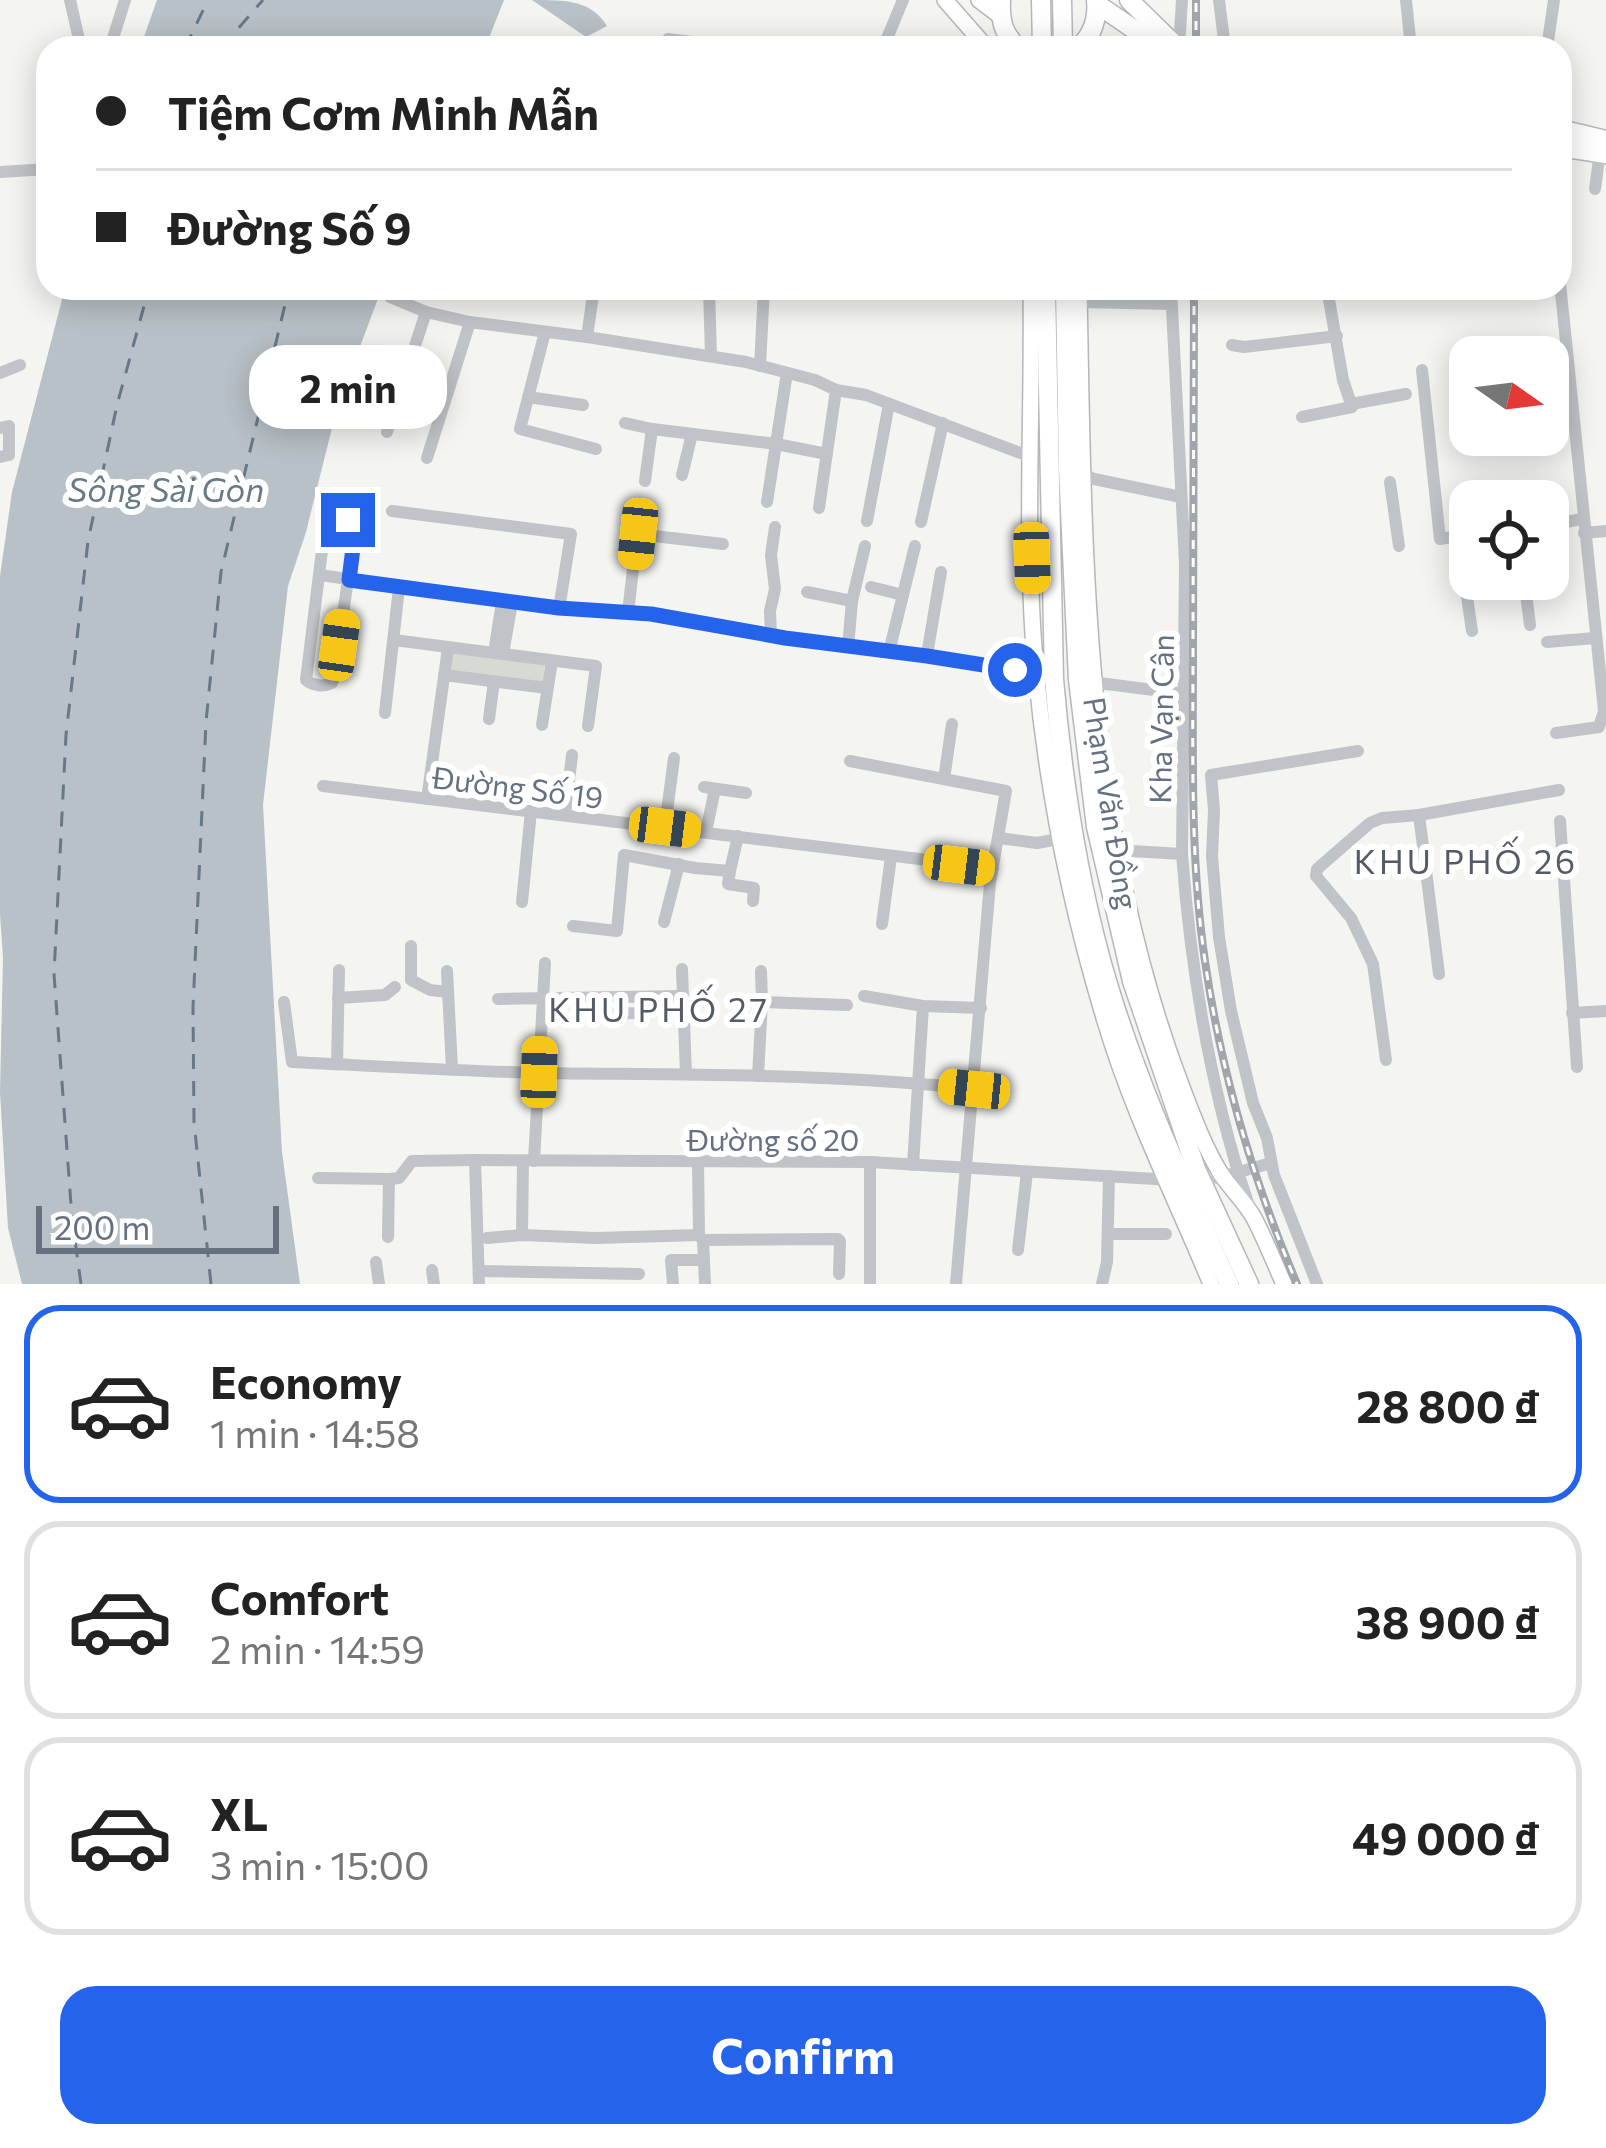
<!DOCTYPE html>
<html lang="en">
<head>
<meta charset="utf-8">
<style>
	body { margin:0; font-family:Commissioner,sans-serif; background:#f2f2f2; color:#222; height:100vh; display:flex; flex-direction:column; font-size:45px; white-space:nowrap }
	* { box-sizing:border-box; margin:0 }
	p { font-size:39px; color:#767676 }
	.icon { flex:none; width:66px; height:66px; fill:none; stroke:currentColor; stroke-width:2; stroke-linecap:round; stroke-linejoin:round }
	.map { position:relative; height:1284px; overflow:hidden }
	.panel { display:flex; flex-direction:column; background:#fff; flex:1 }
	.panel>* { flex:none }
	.banner { position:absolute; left:36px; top:36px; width:1536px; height:264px; border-radius:36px; box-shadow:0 6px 30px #0003; display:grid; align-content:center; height:264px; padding:0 60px; background:#fff }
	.needle { width:78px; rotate:104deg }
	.buttons { position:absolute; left:1449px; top:336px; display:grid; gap:24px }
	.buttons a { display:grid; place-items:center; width:120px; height:120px; border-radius:24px; background:#fff; box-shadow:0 6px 30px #0003; font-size:60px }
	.scale { position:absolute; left:36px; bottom:30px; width:243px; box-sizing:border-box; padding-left:12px; border:6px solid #657181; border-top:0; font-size:33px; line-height:42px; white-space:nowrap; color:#657181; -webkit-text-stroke:9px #fff; paint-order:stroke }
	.end { position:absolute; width:54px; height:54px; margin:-27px; border:15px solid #2563eb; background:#fff; box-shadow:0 0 0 6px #fff }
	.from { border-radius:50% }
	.bubble { position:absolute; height:84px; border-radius:36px; background:#fff; box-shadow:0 6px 30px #0003; font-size:39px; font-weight:700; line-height:84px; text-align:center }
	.car { position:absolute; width:36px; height:72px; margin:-36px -18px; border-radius:15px; box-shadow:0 0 9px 3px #0007; background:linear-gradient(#f5c518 24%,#345 0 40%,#f5c518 0 76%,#345 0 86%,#f5c518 0) }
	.banner b { display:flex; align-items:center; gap:42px; height:114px; font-size:45px }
	.banner b+b { border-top:3px solid #e0e0e0 }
	.banner i { width:30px; height:30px; background:#222 }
	ul { padding:21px 0 0; list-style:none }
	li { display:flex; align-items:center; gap:36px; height:198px; margin:0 24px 18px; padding:0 36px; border:6px solid #e0e0e0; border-radius:36px }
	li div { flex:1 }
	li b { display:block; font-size:45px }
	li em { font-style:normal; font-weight:700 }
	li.selected { border-color:#2563eb }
	li>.icon { width:108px; height:108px; stroke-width:1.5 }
	.button { display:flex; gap:24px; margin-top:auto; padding:24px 60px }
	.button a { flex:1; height:138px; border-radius:36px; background:#2563eb; color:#fff; font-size:48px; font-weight:700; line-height:138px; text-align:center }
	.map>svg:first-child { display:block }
</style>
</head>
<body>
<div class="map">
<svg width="1606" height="1284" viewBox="0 0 1606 1284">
	<rect width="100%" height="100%" fill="#f4f5f1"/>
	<!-- green -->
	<path fill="#d5dbd3" d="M 452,653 L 545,664 L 543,683 L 450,672 Z"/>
	<!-- water -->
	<g fill="#b8c1c7">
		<path d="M 157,0 L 504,0 L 485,48 L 140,48 Z"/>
		<path d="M 532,0 C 566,0 591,0 607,26 L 586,37 Z"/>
		<path d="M 65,288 L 382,288 L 337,408 L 306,532 L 288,586 L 263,805 L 282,1152 L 300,1284 L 22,1284 L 8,1228 L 0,1092 L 3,958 L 0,914 L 0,576 L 12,492 Z"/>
	</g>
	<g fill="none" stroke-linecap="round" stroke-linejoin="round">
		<!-- ferry -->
		<g stroke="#667985" stroke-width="3" stroke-dasharray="15 12" stroke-linecap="butt">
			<path d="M 185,48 L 208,0"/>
			<path d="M 221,48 L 263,0"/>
			<path d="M 81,1284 L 72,1218 L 54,974 L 66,735 L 88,541 L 117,405 L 149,288"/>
			<path d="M 211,1284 L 194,1122 L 193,1007 L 206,722 L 221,572 L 289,288"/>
		</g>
		<!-- major casing -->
		<g stroke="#b3b7bb" stroke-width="18">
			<g id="major">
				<path d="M 945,0 L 987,48"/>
				<path d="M 979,0 L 1000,16"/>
				<path d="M 1031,288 C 1033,416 1024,545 1036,672 C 1047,789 1071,909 1105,1021 C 1132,1112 1175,1197 1211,1284"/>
				<path d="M 1079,288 C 1084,562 1083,830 1183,1090 C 1194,1119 1205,1148 1221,1174 C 1231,1189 1245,1202 1254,1218 C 1265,1239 1274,1262 1284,1284"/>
			</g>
		</g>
		<!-- highway casing -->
		<g stroke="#b5b7bb" stroke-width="21">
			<g id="highway">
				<path d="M 1001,0 C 1000,20 1003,35 1019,48"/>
				<path d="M 1041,0 L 1042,48"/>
				<path d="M 1062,0 L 1063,48"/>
				<path d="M 1129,0 L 1175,45"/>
				<path d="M 1097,4 L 1135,30 L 1180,48"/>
				<path d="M 1078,48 C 1093,35 1098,19 1096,0"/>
				<path d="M 1560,129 L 1606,140"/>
				<path d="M 1560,147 L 1606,154"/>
				<path d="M 1046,288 L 1054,679 C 1062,773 1076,868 1101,960 C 1132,1072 1181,1178 1229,1284"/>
				<path d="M 1065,288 L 1068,468 L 1078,680 L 1096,827 L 1132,981 L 1196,1169 L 1249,1284"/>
			</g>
		</g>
		<!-- minor -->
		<g stroke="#c0c3c7" stroke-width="12">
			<path d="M 70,0 L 81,48"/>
			<path d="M 1219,0 L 1225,48"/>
			<path d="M 1406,0 L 1411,48"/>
			<path d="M 668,39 L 700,43 L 790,42 L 884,47"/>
			<path d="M 110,48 L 125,0"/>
			<path d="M 883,48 L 903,0"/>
			<path d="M 1179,48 L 1182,0"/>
			<path d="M 1547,48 L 1554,0"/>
			<path d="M 0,172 L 48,169"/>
			<path d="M 1595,189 L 1600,152"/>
			<path d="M 673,288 L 708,294"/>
			<path d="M 709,288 L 711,356"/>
			<path d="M 1171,288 L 1185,564 L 1182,854 C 1191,973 1210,1089 1248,1203"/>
			<path d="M 1327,288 L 1343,380 L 1351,404 L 1406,394"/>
			<path d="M 390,297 L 426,312 L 470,322 L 587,337 L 746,362 L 815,380 L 836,390 L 866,395 L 1031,457"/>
			<path d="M 1079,302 L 1171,304"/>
			<path d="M 545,332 L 520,429 L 596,449"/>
			<path d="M 587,337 L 594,288"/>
			<path d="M 1232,345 L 1244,347 L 1337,336"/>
			<path d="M 760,366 L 764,288"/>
			<path d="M 1422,370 L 1440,539 L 1470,534"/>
			<path d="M 0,373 L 20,365"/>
			<path d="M 528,397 L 583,405"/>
			<path d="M 1302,417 L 1352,407"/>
			<path d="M 625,423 L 652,429 L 776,444 L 827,454"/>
			<path d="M 0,428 L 9,426 L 9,455 L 0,457"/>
			<path d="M 387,432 L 426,312"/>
			<path d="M 427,458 L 470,322"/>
			<path d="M 1082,473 L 1094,479 L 1181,497"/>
			<path d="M 682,475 L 692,434"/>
			<path d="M 645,481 L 652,429"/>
			<path d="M 1390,482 L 1399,546"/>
			<path d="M 767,502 L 787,373"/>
			<path d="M 819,508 L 836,390"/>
			<path d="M 392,511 L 571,534 L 559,609"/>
			<path d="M 339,518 L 356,524 L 334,677 L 332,683 C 324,687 313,686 306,680 L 325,526 Z"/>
			<path d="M 867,521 L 889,404"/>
			<path d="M 921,522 L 943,423"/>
			<path d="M 1548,525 L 1583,519"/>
			<path d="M 1584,533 L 1606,531"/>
			<path d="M 1458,535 L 1472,631"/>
			<path d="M 320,575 L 559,609 L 651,614 L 785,638 L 1036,671"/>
			<path d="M 1524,579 L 1530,625"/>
			<path d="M 871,587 L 903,595"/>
			<path d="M 807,592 L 852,601"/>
			<path d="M 628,613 L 637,534 L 723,544"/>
			<path d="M 771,636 L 770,611 L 775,589 L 771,555 L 775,527"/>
			<path d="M 394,640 L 596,666 L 588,726"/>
			<path d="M 1547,642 L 1595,638"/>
			<path d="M 848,647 L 852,601 L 865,546"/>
			<path d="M 889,652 L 915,546"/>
			<path d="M 494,653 L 502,602"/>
			<path d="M 503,654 L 512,603"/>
			<path d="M 927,655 L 941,572"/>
			<path d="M 444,675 L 547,688"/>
			<path d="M 1091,682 L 1185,694"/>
			<path d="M 385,713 L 399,588"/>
			<path d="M 489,719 L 494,681"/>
			<path d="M 542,725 L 552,661"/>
			<path d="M 1556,733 L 1599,727 L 1604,711 L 1560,283"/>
			<path d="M 850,761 L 1006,791 L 990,883 L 956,1284"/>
			<path d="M 944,779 L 952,724"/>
			<path d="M 323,786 L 993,868"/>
			<path d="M 704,787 L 746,793"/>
			<path d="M 427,799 L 448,648"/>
			<path d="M 565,815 L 572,755"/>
			<path d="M 1419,815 L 1439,974"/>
			<path d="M 1560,821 L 1577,1067"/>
			<path d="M 665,827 L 674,758"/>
			<path d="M 706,832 L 715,789"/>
			<path d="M 999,838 L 1037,843 L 1069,837"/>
			<path d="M 1115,850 L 1182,854"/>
			<path d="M 730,871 L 728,884 L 754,888 L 753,901"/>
			<path d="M 522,902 L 531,811"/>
			<path d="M 664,922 L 679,864"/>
			<path d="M 882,924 L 891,857"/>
			<path d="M 573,926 L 617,931 L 624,855 L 695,868 L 730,871 L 738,836"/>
			<path d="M 411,946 L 411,980 L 430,990 L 448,992"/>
			<path d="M 682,969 L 686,1074"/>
			<path d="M 447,971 L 452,1069"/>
			<path d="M 761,971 L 762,1002"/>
			<path d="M 864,996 L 923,1006 L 981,1008"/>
			<path d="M 338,998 L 385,995 L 395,987"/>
			<path d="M 498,999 L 682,996"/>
			<path d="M 587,999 L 588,1011 L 593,1014 L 637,1013 L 641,1012 L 643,997"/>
			<path d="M 284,1002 L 292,1062 C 375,1066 458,1071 541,1073 C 685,1075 830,1073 974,1089"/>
			<path d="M 1572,1013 L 1606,1011"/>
			<path d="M 1386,1060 L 1373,964 L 1351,918 L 1316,876 L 1317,869 L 1370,823 L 1382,818 L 1419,815 L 1559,790"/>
			<path d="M 337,1064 L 339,970"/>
			<path d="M 758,1076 L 762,1002 L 847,1005"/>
			<path d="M 475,1160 L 479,1284"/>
			<path d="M 534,1161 L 545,963"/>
			<path d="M 698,1161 L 699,1235 L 703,1240 L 705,1284"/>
			<path d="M 870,1162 L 870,1284"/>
			<path d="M 913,1165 L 923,1006"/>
			<path d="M 318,1178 L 389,1179 L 399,1178 L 412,1161 L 475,1160 L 870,1162 L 1172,1180"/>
			<path d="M 1217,1178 L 1271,1163"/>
			<path d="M 1108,1234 L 1166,1234"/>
			<path d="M 522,1235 L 523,1161"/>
			<path d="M 388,1237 L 389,1179"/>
			<path d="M 487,1238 L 522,1235 L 596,1238 L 699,1235"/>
			<path d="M 703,1240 L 838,1239 L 840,1241 L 839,1274"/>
			<path d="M 1018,1250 L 1027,1172"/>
			<path d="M 376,1262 L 379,1284"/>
			<path d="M 432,1270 L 434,1284"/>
			<path d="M 479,1271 L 639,1274"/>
			<path d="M 673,1284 L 671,1260 L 704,1260"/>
			<path d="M 1102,1284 L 1107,1262 L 1109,1176"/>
			<path d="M 1317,1284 L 1274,1175 L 1267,1138 L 1253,1103 L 1231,1011 L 1219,937 L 1212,856 L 1214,810 L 1211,775 L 1358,751"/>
		</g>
		<!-- major -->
		<use href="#major" stroke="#fff" stroke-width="15"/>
		<!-- highway -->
		<use href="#highway" stroke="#fff" stroke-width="18"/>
		<!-- rail casing -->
		<g stroke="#a1a6ac" stroke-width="8">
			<g id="rail">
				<path d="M 1196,48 L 1196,0"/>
				<path d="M 1194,288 C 1194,409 1193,531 1193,652 C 1193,755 1190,859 1205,961 C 1221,1073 1253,1180 1297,1284"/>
			</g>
		</g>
		<!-- rail -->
		<use href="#rail" stroke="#fff" stroke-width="3" stroke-dasharray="9" stroke-linecap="butt"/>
	</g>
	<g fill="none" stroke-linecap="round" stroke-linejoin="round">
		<!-- route -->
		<path stroke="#2563eb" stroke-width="15" d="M 348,520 L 356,524 L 349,580 L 559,608 L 651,614 L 785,638 L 927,656 L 1015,670"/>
	</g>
	<g text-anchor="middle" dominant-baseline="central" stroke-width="12" stroke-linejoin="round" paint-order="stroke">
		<!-- street labels -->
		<g font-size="30" fill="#657181" stroke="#fff">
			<text transform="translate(1160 719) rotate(-89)">Kha Vạn Cân</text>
			<text transform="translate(518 786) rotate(7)">Đường Số 19</text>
			<text transform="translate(1112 803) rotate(81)">Phạm Văn Đồng</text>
			<text x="773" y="1138">Đường số 20</text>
		</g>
		<!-- water labels -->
		<g font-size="33" font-style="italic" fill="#667985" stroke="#fff">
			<text x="166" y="488">Sông Sài Gòn</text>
		</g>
		<!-- neighbourhood labels -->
		<g font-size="33" letter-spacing="3" fill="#535b66" stroke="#fff">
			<text x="1466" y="860">KHU PHỐ 26</text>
			<text x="659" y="1008">KHU PHỐ 27</text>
		</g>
	</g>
</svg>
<div class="buttons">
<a><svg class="needle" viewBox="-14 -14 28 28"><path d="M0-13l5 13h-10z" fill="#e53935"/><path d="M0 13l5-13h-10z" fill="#767676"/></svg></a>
<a><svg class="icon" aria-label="locate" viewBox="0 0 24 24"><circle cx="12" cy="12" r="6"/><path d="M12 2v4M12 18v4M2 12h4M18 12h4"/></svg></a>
</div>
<div class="scale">200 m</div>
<i class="end from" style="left:1015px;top:670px"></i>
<i class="end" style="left:348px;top:520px"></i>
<div class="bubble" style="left:249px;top:345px;width:198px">2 min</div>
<i class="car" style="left:638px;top:534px;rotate:186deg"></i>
<i class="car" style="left:1032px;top:558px;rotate:178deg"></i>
<i class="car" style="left:339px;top:645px;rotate:8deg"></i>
<i class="car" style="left:665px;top:827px;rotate:97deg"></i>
<i class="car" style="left:959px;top:865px;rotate:97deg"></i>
<i class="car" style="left:539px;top:1072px;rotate:2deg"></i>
<i class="car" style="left:974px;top:1089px;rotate:276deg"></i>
<div class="banner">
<b><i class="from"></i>Tiệm Cơm Minh Mẫn</b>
<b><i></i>Đường Số 9</b>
</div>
</div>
<section class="panel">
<ul>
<li class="selected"><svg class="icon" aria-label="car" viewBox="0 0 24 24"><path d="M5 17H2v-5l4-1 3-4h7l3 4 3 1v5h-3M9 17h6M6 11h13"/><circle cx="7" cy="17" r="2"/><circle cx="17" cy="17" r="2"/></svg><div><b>Economy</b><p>1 min · 14:58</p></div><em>28 800 ₫</em></li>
<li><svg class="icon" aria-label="car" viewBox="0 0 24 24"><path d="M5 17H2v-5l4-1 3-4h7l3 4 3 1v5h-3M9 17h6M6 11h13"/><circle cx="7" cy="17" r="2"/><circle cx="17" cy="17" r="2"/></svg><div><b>Comfort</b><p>2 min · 14:59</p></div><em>38 900 ₫</em></li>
<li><svg class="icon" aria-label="car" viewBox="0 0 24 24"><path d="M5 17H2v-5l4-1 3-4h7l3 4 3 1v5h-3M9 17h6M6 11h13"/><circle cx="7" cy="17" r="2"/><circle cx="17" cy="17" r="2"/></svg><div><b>XL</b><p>3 min · 15:00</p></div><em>49 000 ₫</em></li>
</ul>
<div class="button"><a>Confirm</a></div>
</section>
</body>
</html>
